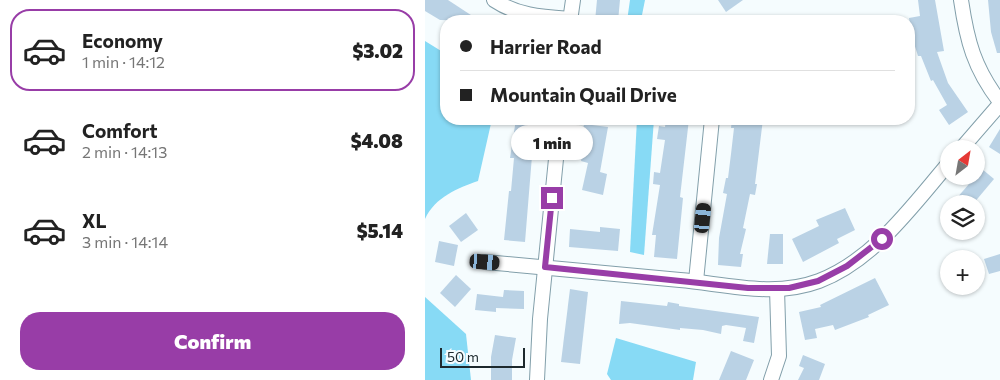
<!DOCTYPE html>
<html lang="en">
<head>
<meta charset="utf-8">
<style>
	body { margin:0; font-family:Commissioner,sans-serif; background:#f6f6f6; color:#222; height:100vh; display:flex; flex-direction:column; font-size:19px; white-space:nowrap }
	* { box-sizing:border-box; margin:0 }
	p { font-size:16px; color:#767676 }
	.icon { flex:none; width:28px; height:28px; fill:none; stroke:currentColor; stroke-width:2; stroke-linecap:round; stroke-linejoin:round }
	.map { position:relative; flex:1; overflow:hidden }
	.sheet { display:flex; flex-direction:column; background:#fff; width:425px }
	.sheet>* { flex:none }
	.top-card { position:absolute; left:15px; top:15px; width:475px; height:110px; border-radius:20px; box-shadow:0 1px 4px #0004; display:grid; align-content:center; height:110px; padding:0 20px; background:#fff }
	.needle { width:32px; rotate:31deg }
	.controls { position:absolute; left:515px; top:140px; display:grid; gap:10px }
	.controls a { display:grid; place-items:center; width:45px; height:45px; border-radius:50%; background:#fff; box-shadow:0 1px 4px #0004; font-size:25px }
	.scale { position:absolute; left:15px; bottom:12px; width:85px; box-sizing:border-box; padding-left:5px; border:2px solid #1d292d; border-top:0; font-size:14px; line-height:18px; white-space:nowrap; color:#1d292d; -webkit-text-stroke:4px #f5fcfe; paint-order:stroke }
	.end { position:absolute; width:22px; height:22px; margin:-11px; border:6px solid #983da7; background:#fff; box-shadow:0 0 0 2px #fff }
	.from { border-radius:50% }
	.bubble { position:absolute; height:35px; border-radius:18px; background:#fff; box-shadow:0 1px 4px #0004; font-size:16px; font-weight:800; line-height:35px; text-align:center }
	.car { position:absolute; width:15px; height:30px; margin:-15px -8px; border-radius:6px; box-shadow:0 0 4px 1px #0007; background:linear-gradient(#222 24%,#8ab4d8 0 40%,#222 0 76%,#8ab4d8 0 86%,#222 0) }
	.top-card b { display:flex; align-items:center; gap:18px; height:48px; font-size:19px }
	.top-card b+b { border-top:1px solid #e0e0e0 }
	.top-card i { width:12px; height:12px; background:#222 }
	ul { padding:9px 0 0; list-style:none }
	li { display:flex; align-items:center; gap:15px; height:82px; margin:0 10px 8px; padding:0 10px; border:2px solid transparent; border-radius:20px }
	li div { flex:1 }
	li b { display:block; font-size:19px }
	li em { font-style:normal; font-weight:800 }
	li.active { border-color:#983da7 }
	li>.icon { width:45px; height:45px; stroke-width:1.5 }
	.cta { display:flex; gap:10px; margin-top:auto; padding:10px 20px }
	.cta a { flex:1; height:58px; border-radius:20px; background:#983da7; color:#fff; font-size:20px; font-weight:800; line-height:58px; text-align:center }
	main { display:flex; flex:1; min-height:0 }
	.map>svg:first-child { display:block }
</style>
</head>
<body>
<main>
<section class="sheet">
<ul>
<li class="active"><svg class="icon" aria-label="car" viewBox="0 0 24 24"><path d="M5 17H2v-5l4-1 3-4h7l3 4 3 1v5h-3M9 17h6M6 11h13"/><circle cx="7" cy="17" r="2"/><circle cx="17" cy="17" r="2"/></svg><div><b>Economy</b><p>1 min · 14:12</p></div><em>$3.02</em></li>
<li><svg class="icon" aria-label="car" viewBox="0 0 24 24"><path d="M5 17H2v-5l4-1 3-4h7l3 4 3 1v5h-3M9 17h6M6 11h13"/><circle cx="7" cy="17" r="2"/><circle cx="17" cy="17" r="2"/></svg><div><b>Comfort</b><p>2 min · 14:13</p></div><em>$4.08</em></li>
<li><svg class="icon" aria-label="car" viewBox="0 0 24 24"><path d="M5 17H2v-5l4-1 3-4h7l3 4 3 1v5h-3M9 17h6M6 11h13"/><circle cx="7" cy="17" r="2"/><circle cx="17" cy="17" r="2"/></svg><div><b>XL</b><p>3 min · 14:14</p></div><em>$5.14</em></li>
</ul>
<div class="cta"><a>Confirm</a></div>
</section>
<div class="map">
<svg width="575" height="380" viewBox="0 0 575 380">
	<rect width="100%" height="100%" fill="#f5fcfe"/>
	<!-- green -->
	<g fill="#87daf5">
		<path d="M 205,0 L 220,0 L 217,15 L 237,19 L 237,21 L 202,21 Z"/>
		<path d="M 0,41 L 21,54 L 21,119 L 67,119 L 53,181 C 33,188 10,197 0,219 Z"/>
		<path d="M 212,119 L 229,119 L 219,255 L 205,252 Z"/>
		<path d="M 0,297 L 41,334 L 46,380 L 0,380 Z"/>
		<path d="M 191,338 L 271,362 L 268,380 L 186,380 L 182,374 Z"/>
	</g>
	<!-- building -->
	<g fill="#bad2e5">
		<path d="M 0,0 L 23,0 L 55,21 L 15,20 L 0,11 Z"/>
		<path d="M 172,0 L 195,0 L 193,21 L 170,21 Z"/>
		<path d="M 293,0 L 318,0 L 301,12 Z"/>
		<path d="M 493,0 L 510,0 L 519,51 L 512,52 L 523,83 L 543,112 L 524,125 L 514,110 L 522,105 L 508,80 L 506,81 L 496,56 L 493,56 L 487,37 L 484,18 L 495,16 Z"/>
		<path d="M 563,0 L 575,0 L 575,53 L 572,53 L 566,32 Z"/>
		<path d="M 91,119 L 110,119 L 100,242 L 79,240 L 84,191 L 86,191 L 89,158 L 85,158 Z"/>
		<path d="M 241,119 L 264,119 L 255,197 L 258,198 L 252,259 L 229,257 L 231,235 L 227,235 L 235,185 L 228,184 L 229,172 L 235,173 L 240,140 L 232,139 L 234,126 L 240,127 Z"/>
		<path d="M 307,119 L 338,119 L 330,184 L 332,184 L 330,195 L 325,194 L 318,228 L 321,229 L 315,254 L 318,254 L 316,267 L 293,265 L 294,238 L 302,194 L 298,193 L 301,178 L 303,178 L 306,154 L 309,128 L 306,128 Z"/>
		<path d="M 159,124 L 183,127 L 175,172 L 182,174 L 178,195 L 157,190 L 163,163 L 156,161 L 161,139 L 157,138 Z"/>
		<path d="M 575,129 L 575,154 L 564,147 Z"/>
		<path d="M 557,169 L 569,179 L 548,204 L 536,204 L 531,199 Z"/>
		<path d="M 420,208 L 430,230 L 412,239 L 414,243 L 378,262 L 367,239 L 394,226 L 391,220 Z"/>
		<path d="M 41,213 L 53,230 L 36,242 L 24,226 Z"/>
		<path d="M 175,227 L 195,229 L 193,251 L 144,247 L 145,229 L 175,232 Z"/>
		<path d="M 345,234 L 358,234 L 358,264 L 342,264 Z"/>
		<path d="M 14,241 L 33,245 L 29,266 L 10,262 Z"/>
		<path d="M 575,254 L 575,271 L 564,274 L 559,259 Z"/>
		<path d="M 31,275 L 46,289 L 30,307 L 15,293 Z"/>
		<path d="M 450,278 L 464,305 L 443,315 L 444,317 L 410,330 L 408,325 L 390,329 L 392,338 L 380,340 L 374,312 L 396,307 L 395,305 Z"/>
		<path d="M 145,289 L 163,292 L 155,364 L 136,362 Z"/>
		<path d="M 79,290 L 99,291 L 99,309 L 71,308 L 71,312 L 50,310 L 52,294 L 78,297 Z"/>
		<path d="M 196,301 L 242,306 L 243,302 L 254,304 L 254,306 L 334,317 L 329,343 L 318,341 L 321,328 L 301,325 L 297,326 L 296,334 L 278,330 L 255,328 L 255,330 L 205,323 L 194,324 Z"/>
		<path d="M 70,335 L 91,338 L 87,360 L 87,380 L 66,380 L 66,357 Z"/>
		<path d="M 306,351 L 329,360 L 321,380 L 294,380 Z"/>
		<path d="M 378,355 L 400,364 L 394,380 L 373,380 L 379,368 L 374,366 Z"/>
	</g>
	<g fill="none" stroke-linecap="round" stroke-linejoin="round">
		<!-- minor casing -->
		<g stroke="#829faa" stroke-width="16">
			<g id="minor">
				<path d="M 69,0 C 93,16 117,17 146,19"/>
				<path d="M 536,0 C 542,41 549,68 575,102"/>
				<path d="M 145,21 L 148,0"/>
				<path d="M 536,149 L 575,104"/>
				<path d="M 60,262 C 125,268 190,274 255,280 C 300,284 349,298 394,281 C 449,260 487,206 524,163"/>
				<path d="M 271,281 L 287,119"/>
				<path d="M 112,380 L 115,319 L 135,119"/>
				<path d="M 346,380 L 354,356 L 352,289"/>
			</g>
		</g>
		<!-- minor -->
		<use href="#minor" stroke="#fff" stroke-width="14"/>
	</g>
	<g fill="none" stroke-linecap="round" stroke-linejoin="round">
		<!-- route -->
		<path stroke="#983da7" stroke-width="6" d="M 127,198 L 120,267 L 323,288 L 364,288 L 393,281 L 422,266 L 457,239"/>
	</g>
</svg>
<div class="controls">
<a><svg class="needle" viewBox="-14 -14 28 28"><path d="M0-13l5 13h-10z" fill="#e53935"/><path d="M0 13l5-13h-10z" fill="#767676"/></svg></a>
<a><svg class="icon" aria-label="layers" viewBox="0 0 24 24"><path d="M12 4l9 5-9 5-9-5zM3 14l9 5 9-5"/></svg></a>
<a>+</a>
</div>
<div class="scale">50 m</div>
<i class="end from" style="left:457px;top:239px"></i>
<i class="end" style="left:127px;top:198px"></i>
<div class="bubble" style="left:86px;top:125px;width:82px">1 min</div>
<i class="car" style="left:278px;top:218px;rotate:6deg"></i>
<i class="car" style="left:60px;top:262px;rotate:95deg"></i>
<div class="top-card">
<b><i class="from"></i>Harrier Road</b>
<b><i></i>Mountain Quail Drive</b>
</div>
</div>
</main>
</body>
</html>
